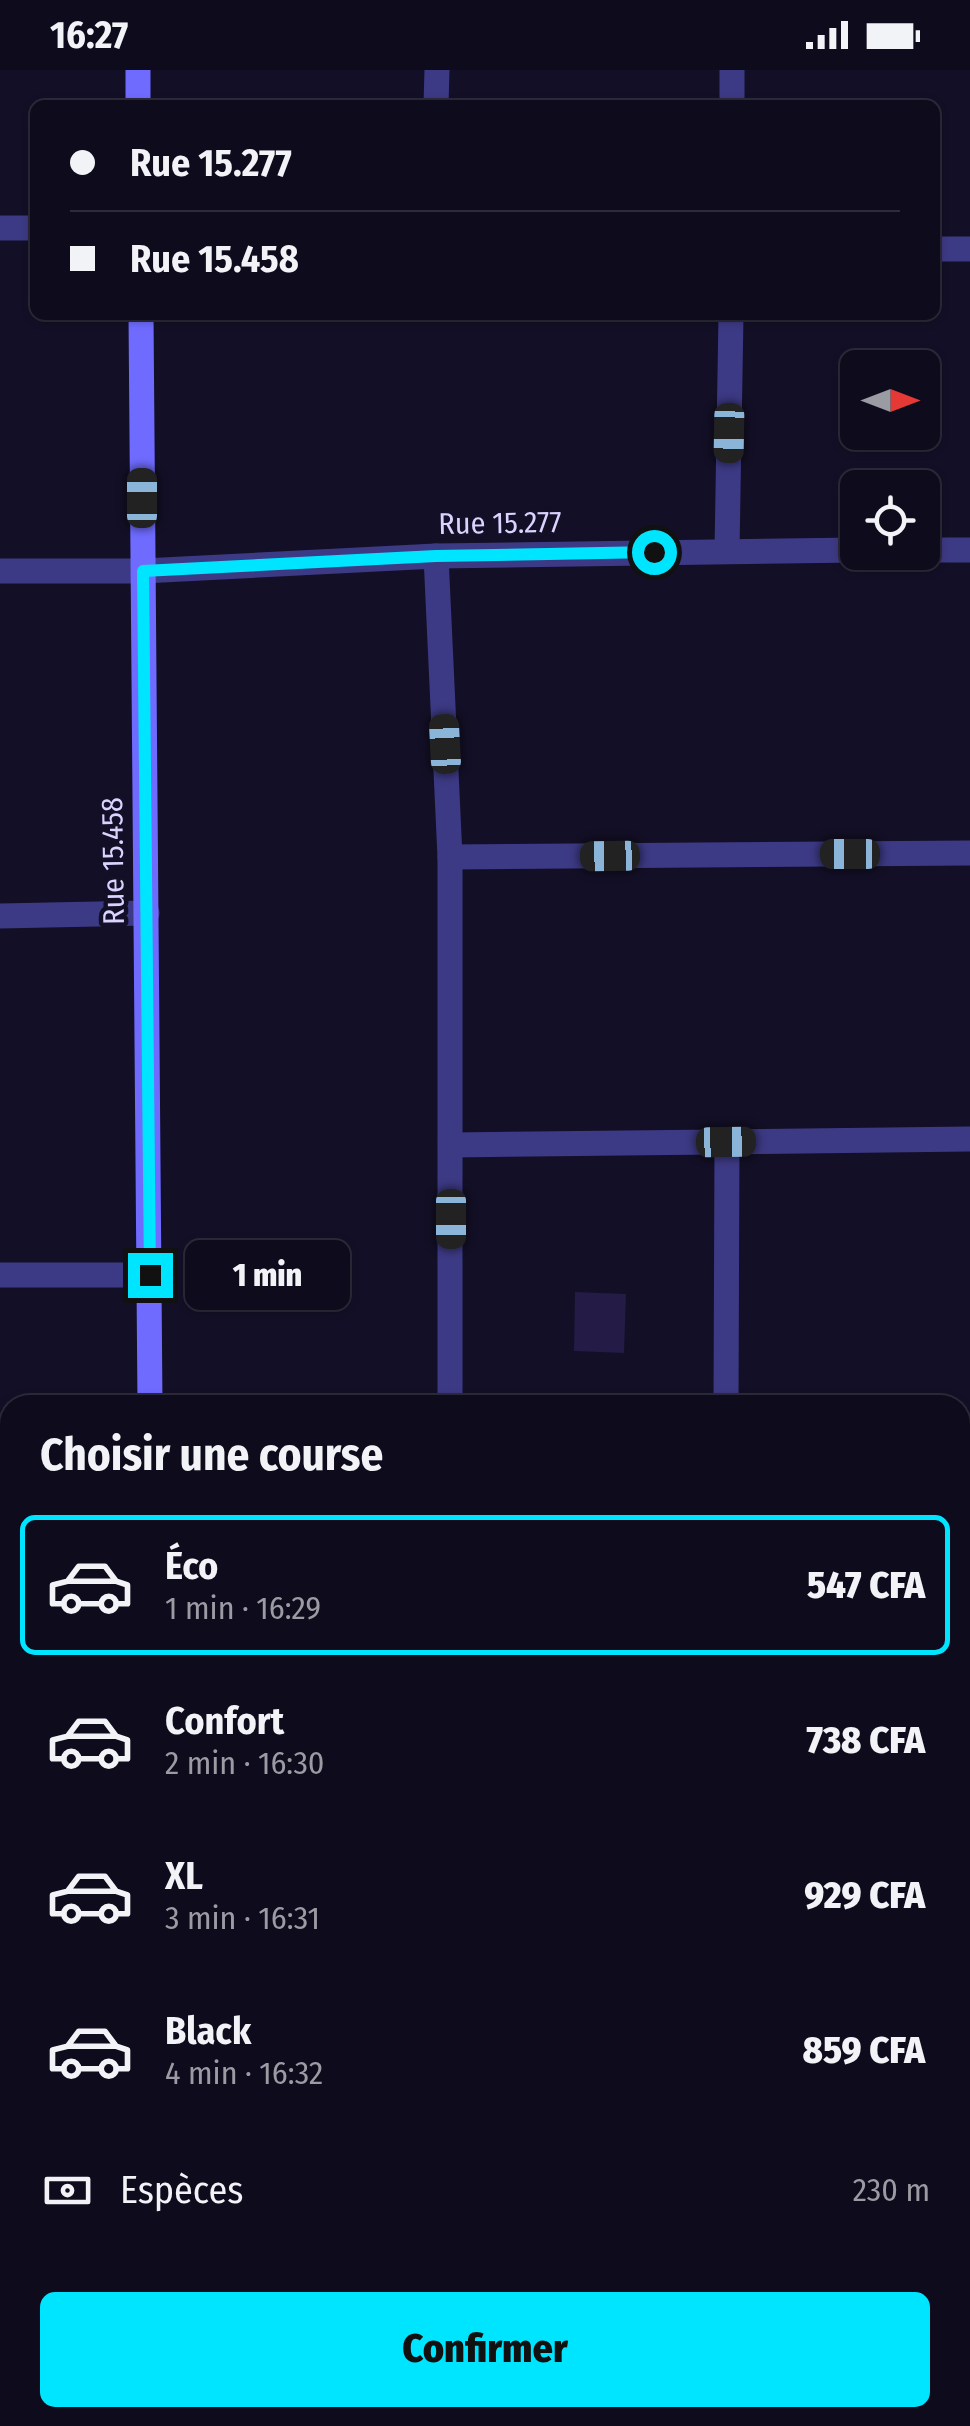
<!DOCTYPE html>
<html lang="fr">
<head>
<meta charset="utf-8">
<style>
	body { margin:0; font-family:"Fira Sans Condensed",sans-serif; background:#171425; color:#f1f3f6; height:100vh; display:flex; flex-direction:column; font-size:38px; white-space:nowrap }
	* { box-sizing:border-box; margin:0 }
	p { font-size:32px; color:#9b9ba3 }
	.icon { flex:none; width:55px; height:55px; fill:none; stroke:currentColor; stroke-width:2; stroke-linecap:round; stroke-linejoin:round }
	.map { position:relative; flex:1; overflow:hidden }
	.details { position:absolute; left:0px; top:1325px; width:970px; height:1032px; display:flex; flex-direction:column; background:#0e0b1c; border-radius:30px 30px 0 0; box-shadow:0 2px 8px #0004,0 0 0 2px #2e2b3b }
	.details>* { flex:none }
	.banner { position:absolute; left:30px; top:30px; width:910px; height:220px; border-radius:15px; box-shadow:0 2px 8px #0004,0 0 0 2px #2e2b3b; display:grid; align-content:center; height:220px; padding:0 40px; background:#0e0b1c }
	.needle { width:65px; rotate:90deg }
	.controls { position:absolute; left:840px; top:280px; display:grid; gap:20px }
	.controls a { display:grid; place-items:center; width:100px; height:100px; border-radius:15px; background:#0e0b1c; box-shadow:0 2px 8px #0004,0 0 0 2px #2e2b3b; font-size:50px }
	.end { position:absolute; width:45px; height:45px; margin:-22px; border:12px solid #00e5ff; background:#111; box-shadow:0 0 0 5px #111 }
	.from { border-radius:50% }
	.bubble { position:absolute; height:70px; border-radius:15px; background:#0e0b1c; box-shadow:0 2px 8px #0004,0 0 0 2px #2e2b3b; font-size:32px; font-weight:800; line-height:70px; text-align:center }
	.car { position:absolute; width:30px; height:60px; margin:-30px -15px; border-radius:12px; box-shadow:0 0 8px 2px #0007; background:linear-gradient(#222 24%,#8ab4d8 0 40%,#222 0 76%,#8ab4d8 0 86%,#222 0) }
	.banner b { display:flex; align-items:center; gap:35px; height:95px; font-size:38px }
	.banner b+b { border-top:2px solid #2e2b3b }
	.banner i { width:25px; height:25px; background:#f1f3f6 }
	ul { padding:0; list-style:none }
	li { display:flex; align-items:center; gap:30px; height:140px; margin:0 20px 15px; padding:0 20px; border:5px solid transparent; border-radius:15px }
	li div { flex:1 }
	li b { display:block; font-size:38px }
	li em { font-style:normal; font-weight:800 }
	li.selected { border-color:#00e5ff }
	li>.icon { width:90px; height:90px; stroke-width:1.5 }
	h2 { padding:0 40px; font-size:45px; line-height:120px }
	.pay { display:flex; align-items:center; gap:25px; height:110px; padding:0 40px; font-size:38px }
	.pay p { margin-inline-start:auto }
	.button { display:flex; gap:20px; margin-top:auto; padding:20px 40px }
	.button a { flex:1; height:115px; border-radius:15px; background:#00e5ff; color:#111; font-size:40px; font-weight:800; line-height:115px; text-align:center }
	.status { display:flex; justify-content:space-between; align-items:center; height:70px; padding:0 50px; background:#0e0b1c; direction:ltr }
	.status svg { height:28px; fill:currentColor }
	.map>svg:first-child { display:block }
</style>
</head>
<body>
<div class="status"><b>16:27</b><svg viewBox="0 0 49 12"><path d="M0 12V9h3v3zM5 12V6h3v6zM10 12V3h3v9zM15 12V0h3v12zM26 1h20v11H26zM47 4h2v5h-2z"/></svg></div>
<div class="map">
<svg width="970" height="2356" viewBox="0 0 970 2356">
	<rect width="100%" height="100%" fill="#130f26"/>
	<!-- green -->
	<path fill="#12302f" d="M 0,2267 L 10,2267 L 10,2348 L 84,2348 L 84,2356 L 0,2356 Z"/>
	<!-- building -->
	<path fill="#241b47" d="M 575,1222 L 626,1224 L 624,1283 L 574,1281 Z"/>
	<g fill="none" stroke-linecap="round" stroke-linejoin="round">
		<!-- path -->
		<path stroke="#2fb8b0" stroke-width="6" stroke-dasharray="5 8" stroke-linecap="butt" d="M 3,2267 L 3,2356"/>
		<!-- street -->
		<g stroke="#3d3a85" stroke-width="25">
			<path d="M 732,0 L 732,35"/>
			<path d="M 436,35 L 437,0"/>
			<path d="M 0,158 L 35,158"/>
			<path d="M 935,179 L 970,179"/>
			<path d="M 922,480 L 970,480"/>
			<path d="M 727,481 L 731,245"/>
			<path d="M 436,486 L 450,787 L 450,1335"/>
			<path d="M 0,501 L 143,501 L 436,486 L 858,480"/>
			<path d="M 450,787 L 970,783"/>
			<path d="M 0,846 L 147,843"/>
			<path d="M 452,1075 L 970,1069"/>
			<path d="M 0,1205 L 150,1205"/>
			<path d="M 726,1335 L 727,1072"/>
			<path d="M 0,1574 L 10,1574"/>
			<path d="M 960,1656 L 970,1655"/>
			<path d="M 0,1912 L 10,1912"/>
			<path d="M 960,1961 L 970,1961"/>
			<path d="M 0,2196 L 10,2196"/>
			<path d="M 960,2244 L 970,2244"/>
			<path d="M 461,2348 L 461,2356"/>
		</g>
		<!-- secondary -->
		<g stroke="#6f6bff" stroke-width="25">
			<path d="M 138,0 L 138,35"/>
			<path d="M 141,245 L 150,1335"/>
			<path d="M 152,2348 L 152,2356"/>
		</g>
	</g>
	<g fill="none" stroke-linecap="round" stroke-linejoin="round">
		<!-- route -->
		<path stroke="#00e5ff" stroke-width="12" d="M 150,1205 L 143,501 L 436,486 L 654,482"/>
	</g>
	<g text-anchor="middle" dominant-baseline="central" stroke-width="9" stroke-linejoin="round" paint-order="stroke">
		<!-- street labels -->
		<g font-size="30" fill="#d9d4ff" stroke="#130f26">
			<text transform="translate(500 453) rotate(-1)">Rue 15.277</text>
			<text transform="translate(113 791) rotate(-91)">Rue 15.458</text>
		</g>
	</g>
</svg>
<div class="controls">
<a><svg class="needle" viewBox="-14 -14 28 28"><path d="M0-13l5 13h-10z" fill="#e53935"/><path d="M0 13l5-13h-10z" fill="#9b9ba3"/></svg></a>
<a><svg class="icon" aria-label="locate" viewBox="0 0 24 24"><circle cx="12" cy="12" r="6"/><path d="M12 2v4M12 18v4M2 12h4M18 12h4"/></svg></a>
</div>
<i class="end from" style="left:654px;top:482px"></i>
<i class="end" style="left:150px;top:1205px"></i>
<div class="bubble" style="left:185px;top:1170px;width:165px">1 min</div>
<i class="car" style="left:729px;top:363px;rotate:181deg"></i>
<i class="car" style="left:142px;top:428px;rotate:0deg"></i>
<i class="car" style="left:445px;top:674px;rotate:357deg"></i>
<i class="car" style="left:850px;top:784px;rotate:270deg"></i>
<i class="car" style="left:610px;top:786px;rotate:269deg"></i>
<i class="car" style="left:726px;top:1072px;rotate:89deg"></i>
<i class="car" style="left:451px;top:1149px;rotate:180deg"></i>
<div class="banner">
<b><i class="from"></i>Rue 15.277</b>
<b><i></i>Rue 15.458</b>
</div>
<section class="details">
<h2>Choisir une course</h2>
<ul>
<li class="selected"><svg class="icon" aria-label="car" viewBox="0 0 24 24"><path d="M5 17H2v-5l4-1 3-4h7l3 4 3 1v5h-3M9 17h6M6 11h13"/><circle cx="7" cy="17" r="2"/><circle cx="17" cy="17" r="2"/></svg><div><b>Éco</b><p>1 min · 16:29</p></div><em>547 CFA</em></li>
<li><svg class="icon" aria-label="car" viewBox="0 0 24 24"><path d="M5 17H2v-5l4-1 3-4h7l3 4 3 1v5h-3M9 17h6M6 11h13"/><circle cx="7" cy="17" r="2"/><circle cx="17" cy="17" r="2"/></svg><div><b>Confort</b><p>2 min · 16:30</p></div><em>738 CFA</em></li>
<li><svg class="icon" aria-label="car" viewBox="0 0 24 24"><path d="M5 17H2v-5l4-1 3-4h7l3 4 3 1v5h-3M9 17h6M6 11h13"/><circle cx="7" cy="17" r="2"/><circle cx="17" cy="17" r="2"/></svg><div><b>XL</b><p>3 min · 16:31</p></div><em>929 CFA</em></li>
<li><svg class="icon" aria-label="car" viewBox="0 0 24 24"><path d="M5 17H2v-5l4-1 3-4h7l3 4 3 1v5h-3M9 17h6M6 11h13"/><circle cx="7" cy="17" r="2"/><circle cx="17" cy="17" r="2"/></svg><div><b>Black</b><p>4 min · 16:32</p></div><em>859 CFA</em></li>
</ul>
<div class="pay"><svg class="icon" aria-label="cash" viewBox="0 0 24 24"><path d="M3 7h18v10H3z"/><circle cx="12" cy="12" r="2"/></svg>Espèces<p>230 m</p></div>
<div class="button"><a>Confirmer</a></div>
</section>
</div>
</body>
</html>
